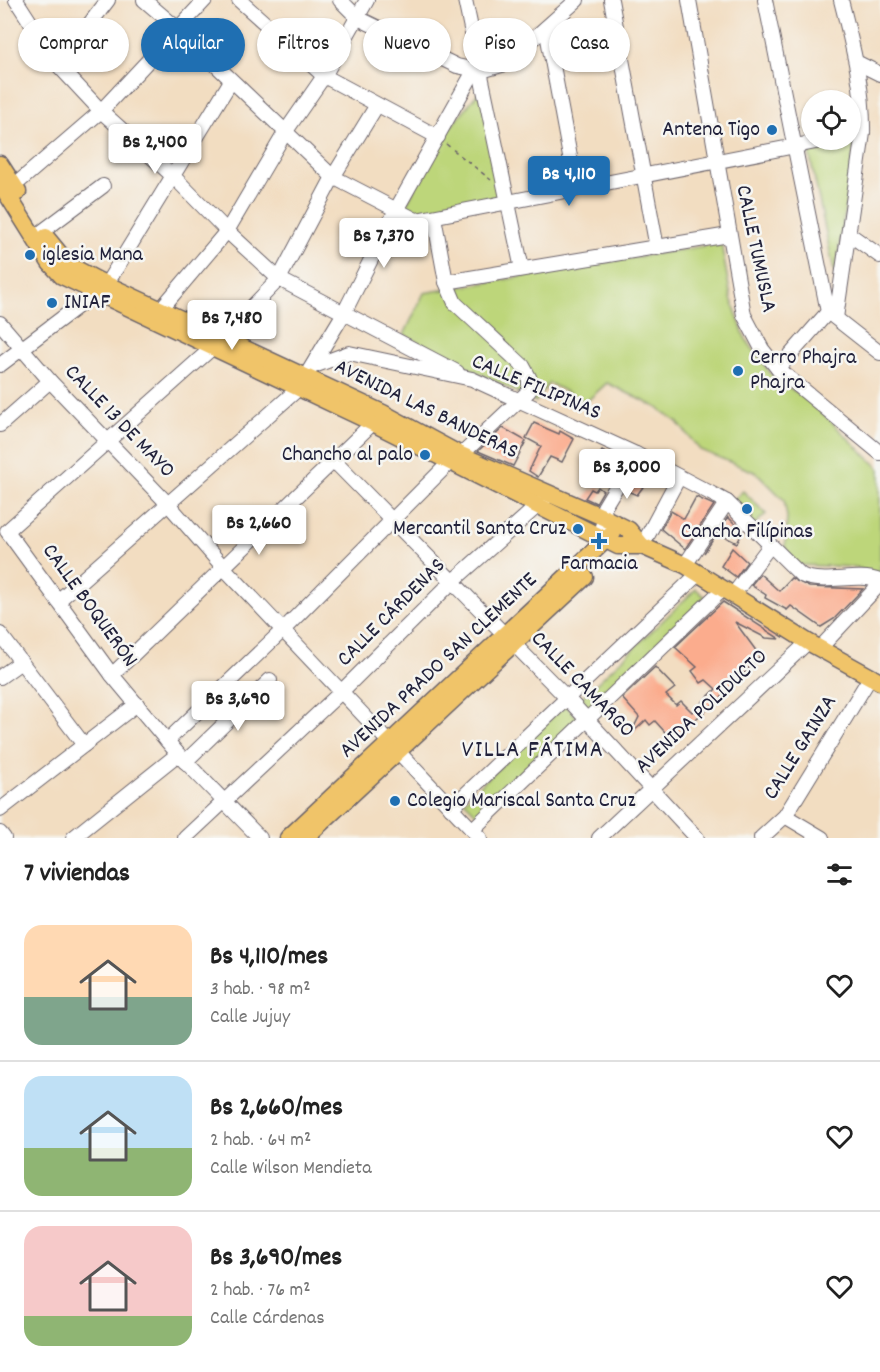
<!DOCTYPE html>
<html lang="es">
<meta charset="utf-8">
<style>
body{margin:0;font-family:Dekko,sans-serif;background:#f2f2f2;color:#222;height:100vh;display:flex;flex-direction:column;font-size:22px;white-space:nowrap}
*{box-sizing:border-box;margin:0}
p{font-size:20px;color:#767676}
.icon{flex:none;width:33px;height:33px;fill:none;stroke:currentColor;stroke-width:2;stroke-linecap:round;stroke-linejoin:round}
.map{position:relative;height:838px;overflow:hidden}
.drawer{display:flex;flex-direction:column;background:#fff;flex:1}
.drawer>*{flex:none}
.guide{position:absolute;left:18px;top:18px;width:844px;height:54px;display:flex;gap:12px}
.controls{position:absolute;left:801px;top:90px;display:grid;gap:12px}
.controls a{display:grid;place-items:center;width:60px;height:60px;border-radius:50%;background:#fff;box-shadow:0 2px 4px #0004;font-size:30px}
.price{position:absolute;translate:-50% -51px;padding:0 14px;border-radius:6px;background:#fff;color:#222;font-size:20px;line-height:39px;filter:drop-shadow(0 2px 3px #0008)}
.price::after{content:'';position:absolute;left:50%;top:36px;width:18px;height:14px;margin-left:-9px;background:inherit;clip-path:polygon(0 0,100% 0,50% 100%)}
.price.active{background:#1f6fb2;color:#fff}
ul{padding:0;list-style:none}
li{display:flex;align-items:center;gap:18px;height:150px;padding:0 24px}
li+li{border-top:2px solid #e0e0e0}
li span{display:grid;place-items:center;flex:none;width:168px;height:120px;border-radius:18px;color:#555}
li>.icon{margin-inline-start:auto}
span .icon{width:72px;height:72px;fill:#fffc;stroke-width:1}
li b{font-size:26px}
h2{display:flex;justify-content:space-between;align-items:center;height:72px;padding:0 24px;font-size:26px}
.tag{padding:0 21px;border-radius:27px;background:#fff;box-shadow:0 2px 4px #0004;font-size:21px;line-height:54px}
.tag.active{background:#1f6fb2;color:#fff}
.map>svg:first-child{display:block}
.green{fill:#bdd67a;stroke:#707c5a;stroke-width:1.5}
.building{fill:#fbac8d}
.lines{fill:none;stroke-linecap:round;stroke-linejoin:round}
.minor-casing{stroke:#6b636a;stroke-width:16}
.major-casing{stroke:#6b636a;stroke-width:19}
.path{stroke:#6b636a;stroke-width:1.5;stroke-dasharray:4.5 4.5;stroke-linecap:butt}
.minor{stroke:#fff;stroke-width:14}
.major{stroke:#f0c469;stroke-width:16}
.poi-dot{fill:#1f6fb2;stroke:#f6f6f2;stroke-width:2}
.labels{text-anchor:middle;dominant-baseline:central;stroke-width:5;stroke-linejoin:round;paint-order:stroke}
.poi-label{font-size:22px;fill:#22223b;stroke:#f6f6f2;text-anchor:start}
.street-label{font-size:22px;fill:#22223b;stroke:#f6f6f2}
.neighbourhood-label{font-size:24px;letter-spacing:1.5px;fill:#22223b;stroke:#f6f6f2}
</style>
<div class="map">
<svg width="880" height="838" viewBox="0 0 880 838">
<rect width="100%" height="100%" fill="#f6f6f2"/>
<filter id="ink" filterUnits="userSpaceOnUse"><feTurbulence type="fractalNoise" baseFrequency=".0167" numOctaves="2"/><feDisplacementMap in="SourceGraphic" scale="12" xChannelSelector="R" yChannelSelector="G"/><feConvolveMatrix kernelMatrix="1 2 1 2 8 2 1 2 1" color-interpolation-filters="sRGB"/></filter>
<filter id="wash" filterUnits="userSpaceOnUse"><feTurbulence type="fractalNoise" baseFrequency=".008" numOctaves="4" result="noise"/><feDisplacementMap in="SourceGraphic" scale="24" xChannelSelector="R" yChannelSelector="G"/><feGaussianBlur stdDeviation="1.35" result="paint"/><feColorMatrix in="noise" values="0 0 0 0 0 0 0 0 0 0 0 0 0 0 0 0 0 1.4 0 .05"/><feComposite in="paint" operator="in"/></filter>
<g filter="url(#wash)">
<rect width="100%" height="100%" fill="#f2ddc1"/>
<g class="green">
<path d="M482,88L500,197L419,213L406,205L440,140Z"/>
<path d="M855,140L835,276L808,147Z"/>
<path d="M721,243L731,298L745,338L773,377L812,403L880,469V576L855,567L797,565L785,548L787,517L784,500L757,473L700,450L677,422L656,407L607,383L586,402L549,383L536,402L404,335L424,293Z"/>
<path d="M743,491L766,514L752,527L729,504Z"/>
<path d="M696,589L706,598L589,713L578,701Z"/>
<path d="M565,705L581,721L480,817L464,801Z"/>
</g>
<g id="blocks">
<g class="building">
<path d="M534,423L559,434L560,431L574,439L562,462L550,457L538,477L529,471L541,446L526,438Z"/>
<path d="M503,428L526,441L513,466L478,451Z"/>
<path d="M602,451L621,462L613,475L594,464Z"/>
<path d="M639,466L651,476L637,495L625,490Z"/>
<path d="M598,487L603,491L596,503L585,498L591,489L595,491Z"/>
<path d="M696,497L714,505L685,549L661,529L671,511L684,519Z"/>
<path d="M728,517L743,532L737,543L717,533L704,553Z"/>
<path d="M732,548L747,562L736,577L721,566Z"/>
<path d="M760,574L779,591L791,578L809,587L863,589L834,619L821,627L791,606L787,610L765,598L766,595L751,585Z"/>
<path d="M723,602L780,639L766,638L735,622L760,656L720,699L686,727L674,742L655,721L650,725L646,720L630,735L639,717L622,698L655,667L675,688L666,695L676,705L681,701L692,712L716,689L706,680L701,683L692,671L697,667L675,647Z"/>
</g>
</g>
</g>
<g filter="url(#ink)">
<use href="#blocks" fill-opacity="0" stroke="#6b636a" stroke-width="1.5"/>
<g class="lines">
<defs>
<g id="minor">
<path d="M16,0L58,65L101,111L173,176L227,231L279,279L457,372"/>
<path d="M144,0L178,29L333,177L416,220L826,140"/>
<path d="M239,0L324,76L438,137"/>
<path d="M340,0L358,18L457,66L481,71L505,64L577,0"/>
<path d="M465,0L522,269"/>
<path d="M611,0L657,248"/>
<path d="M689,0L744,315L762,349L778,369L880,453"/>
<path d="M765,0L828,312"/>
<path d="M546,28L576,189"/>
<path d="M856,62L880,74"/>
<path d="M58,65L108,0"/>
<path d="M5,189L14,186L101,111L205,0"/>
<path d="M43,231L103,186"/>
<path d="M849,234L880,256"/>
<path d="M446,282L729,235"/>
<path d="M829,313L880,353"/>
<path d="M155,316L227,231L286,131L324,76L367,0"/>
<path d="M836,318L863,133C864,88 852,44 841,0"/>
<path d="M0,323L50,381L169,505L224,568L480,838"/>
<path d="M0,365L106,285L231,81"/>
<path d="M314,366L349,353L472,379L636,454L718,497L727,502L801,575C825,586 855,572 880,581"/>
<path d="M778,369L828,312"/>
<path d="M0,425L50,381"/>
<path d="M334,461L567,698L697,838"/>
<path d="M599,535L605,518L604,507L636,454"/>
<path d="M642,546L679,477"/>
<path d="M685,565L727,502"/>
<path d="M733,595L769,547"/>
<path d="M58,601L298,389L344,313L396,210L474,71"/>
<path d="M0,634L84,745"/>
<path d="M820,648L880,584"/>
<path d="M112,675L380,416"/>
<path d="M0,677L21,662"/>
<path d="M167,741L283,630L450,462L461,455L529,391V377L523,366L455,303L446,282L434,217"/>
<path d="M185,762L270,680"/>
<path d="M451,808L699,573"/>
<path d="M0,810L137,704"/>
<path d="M785,816L822,838"/>
<path d="M472,830L723,589"/>
<path d="M0,833L4,838"/>
<path d="M73,838L178,754"/>
<path d="M185,838L341,692L453,581L544,500"/>
<path d="M260,838L178,754L112,675L7,531L212,348L279,279L333,177L377,105"/>
<path d="M599,838L808,642"/>
<path d="M761,838L785,816L871,676"/>
</g>
<g id="major">
<path d="M0,164L18,192"/>
<path d="M0,183L50,263L62,276L373,423L618,546H642L685,565L808,642L880,682"/>
<path d="M46,237L69,265L97,280L383,413L461,455L605,518L629,530L642,546"/>
<path d="M288,838L613,533"/>
<path d="M305,838L585,577"/>
</g>
</defs>
<use href="#minor" class="minor-casing"/>
<use href="#major" class="major-casing"/>
<path class="path" d="M446,144L491,180"/>
<use href="#minor" class="minor"/>
<use href="#major" class="major"/>
</g>
</g>
<g class="poi-dot">
<circle cx="772" cy="130" r="6"/>
<circle cx="30" cy="255" r="6"/>
<circle cx="52" cy="303" r="6"/>
<circle cx="738" cy="371" r="6"/>
<circle cx="425" cy="455" r="6"/>
<circle cx="747" cy="509" r="6"/>
<circle cx="578" cy="529" r="6"/>
<path d="M596 532h6v6h6v6h-6v6h-6v-6h-6v-6h6z"/>
<circle cx="395" cy="801" r="6"/>
</g>
<g class="labels">
<g class="poi-label">
<text x="760" y="130" text-anchor="end">Antena Tigo</text>
<text x="42" y="255">iglesia Mana</text>
<text x="64" y="303">INIAF</text>
<text x="750" y="358">Cerro Phajra<tspan x="750" dy="25">Phajra</tspan></text>
<text x="413" y="455" text-anchor="end">Chancho al palo</text>
<text x="566" y="529" text-anchor="end">Mercantil Santa Cruz</text>
<text x="747" y="532" text-anchor="middle">Cancha Filípinas</text>
<text x="599" y="564" text-anchor="middle">Farmacia</text>
<text x="407" y="801">Colegio Mariscal Santa Cruz</text>
</g>
<g class="street-label">
<text transform="translate(755 249) rotate(78)">CALLE TUMUSLA</text>
<text transform="translate(536 388) rotate(23)">CALLE FILIPINAS</text>
<text transform="translate(426 410) rotate(26)">AVENIDA LAS BANDERAS</text>
<text transform="translate(119 422) rotate(46)">CALLE 13 DE MAYO</text>
<text transform="translate(89 606) rotate(54)">CALLE BOQUERÓN</text>
<text transform="translate(392 613) rotate(-45)">CALLE CÁRDENAS</text>
<text transform="translate(439 666) rotate(-43)">AVENIDA PRADO SAN CLEMENTE</text>
<text transform="translate(582 685) rotate(46)">CALLE CAMARGO</text>
<text transform="translate(702 712) rotate(-43)">AVENIDA POLIDUCTO</text>
<text transform="translate(801 748) rotate(-58)">CALLE GAINZA</text>
</g>
<g class="neighbourhood-label">
<text x="533" y="751">VILLA FÁTIMA</text>
</g>
</g>
</svg>
<div class="controls">
<a><svg class="icon" aria-label="locate" viewBox="0 0 24 24"><circle cx="12" cy="12" r="6"/><path d="M12 2v4M12 18v4M2 12h4M18 12h4"/></svg></a>
</div>
<b class="price" style="left:155px;top:175px">Bs 2,400</b>
<b class="price active" style="left:569px;top:207px">Bs 4,110</b>
<b class="price" style="left:384px;top:269px">Bs 7,370</b>
<b class="price" style="left:232px;top:351px">Bs 7,480</b>
<b class="price" style="left:627px;top:500px">Bs 3,000</b>
<b class="price" style="left:259px;top:556px">Bs 2,660</b>
<b class="price" style="left:238px;top:732px">Bs 3,690</b>
<div class="guide">
<a class="tag">Comprar</a>
<a class="tag active">Alquilar</a>
<a class="tag">Filtros</a>
<a class="tag">Nuevo</a>
<a class="tag">Piso</a>
<a class="tag">Casa</a>
</div>
</div>
<section class="drawer">
<h2>7 viviendas<svg class="icon" aria-label="filters" viewBox="0 0 24 24"><path d="M4 7h16M4 17h16"/><circle cx="9" cy="7" r="2"/><circle cx="15" cy="17" r="2"/></svg></h2>
<ul>
<li><span style="background:linear-gradient(#ffd9b3 60%,#7fa58c 0)"><svg class="icon" aria-label="home" viewBox="0 0 24 24"><path d="M3 11l9-7 9 7M6 9v11h12V9"/></svg></span><div><b>Bs 4,110/mes</b><p>3 hab. · 98 m²</p><p>Calle Jujuy</p></div><svg class="icon" aria-label="heart" viewBox="0 0 24 24"><path d="M12 20l-8-8c-3-5 5-10 8-4 3-6 11-1 8 4z"/></svg></li>
<li><span style="background:linear-gradient(#bfe0f5 60%,#8fb573 0)"><svg class="icon" aria-label="home" viewBox="0 0 24 24"><path d="M3 11l9-7 9 7M6 9v11h12V9"/></svg></span><div><b>Bs 2,660/mes</b><p>2 hab. · 64 m²</p><p>Calle Wilson Mendieta</p></div><svg class="icon" aria-label="heart" viewBox="0 0 24 24"><path d="M12 20l-8-8c-3-5 5-10 8-4 3-6 11-1 8 4z"/></svg></li>
<li><span style="background:linear-gradient(#f6c9c9 75%,#8fb573 0)"><svg class="icon" aria-label="home" viewBox="0 0 24 24"><path d="M3 11l9-7 9 7M6 9v11h12V9"/></svg></span><div><b>Bs 3,690/mes</b><p>2 hab. · 76 m²</p><p>Calle Cárdenas</p></div><svg class="icon" aria-label="heart" viewBox="0 0 24 24"><path d="M12 20l-8-8c-3-5 5-10 8-4 3-6 11-1 8 4z"/></svg></li>
</ul>
</section>
